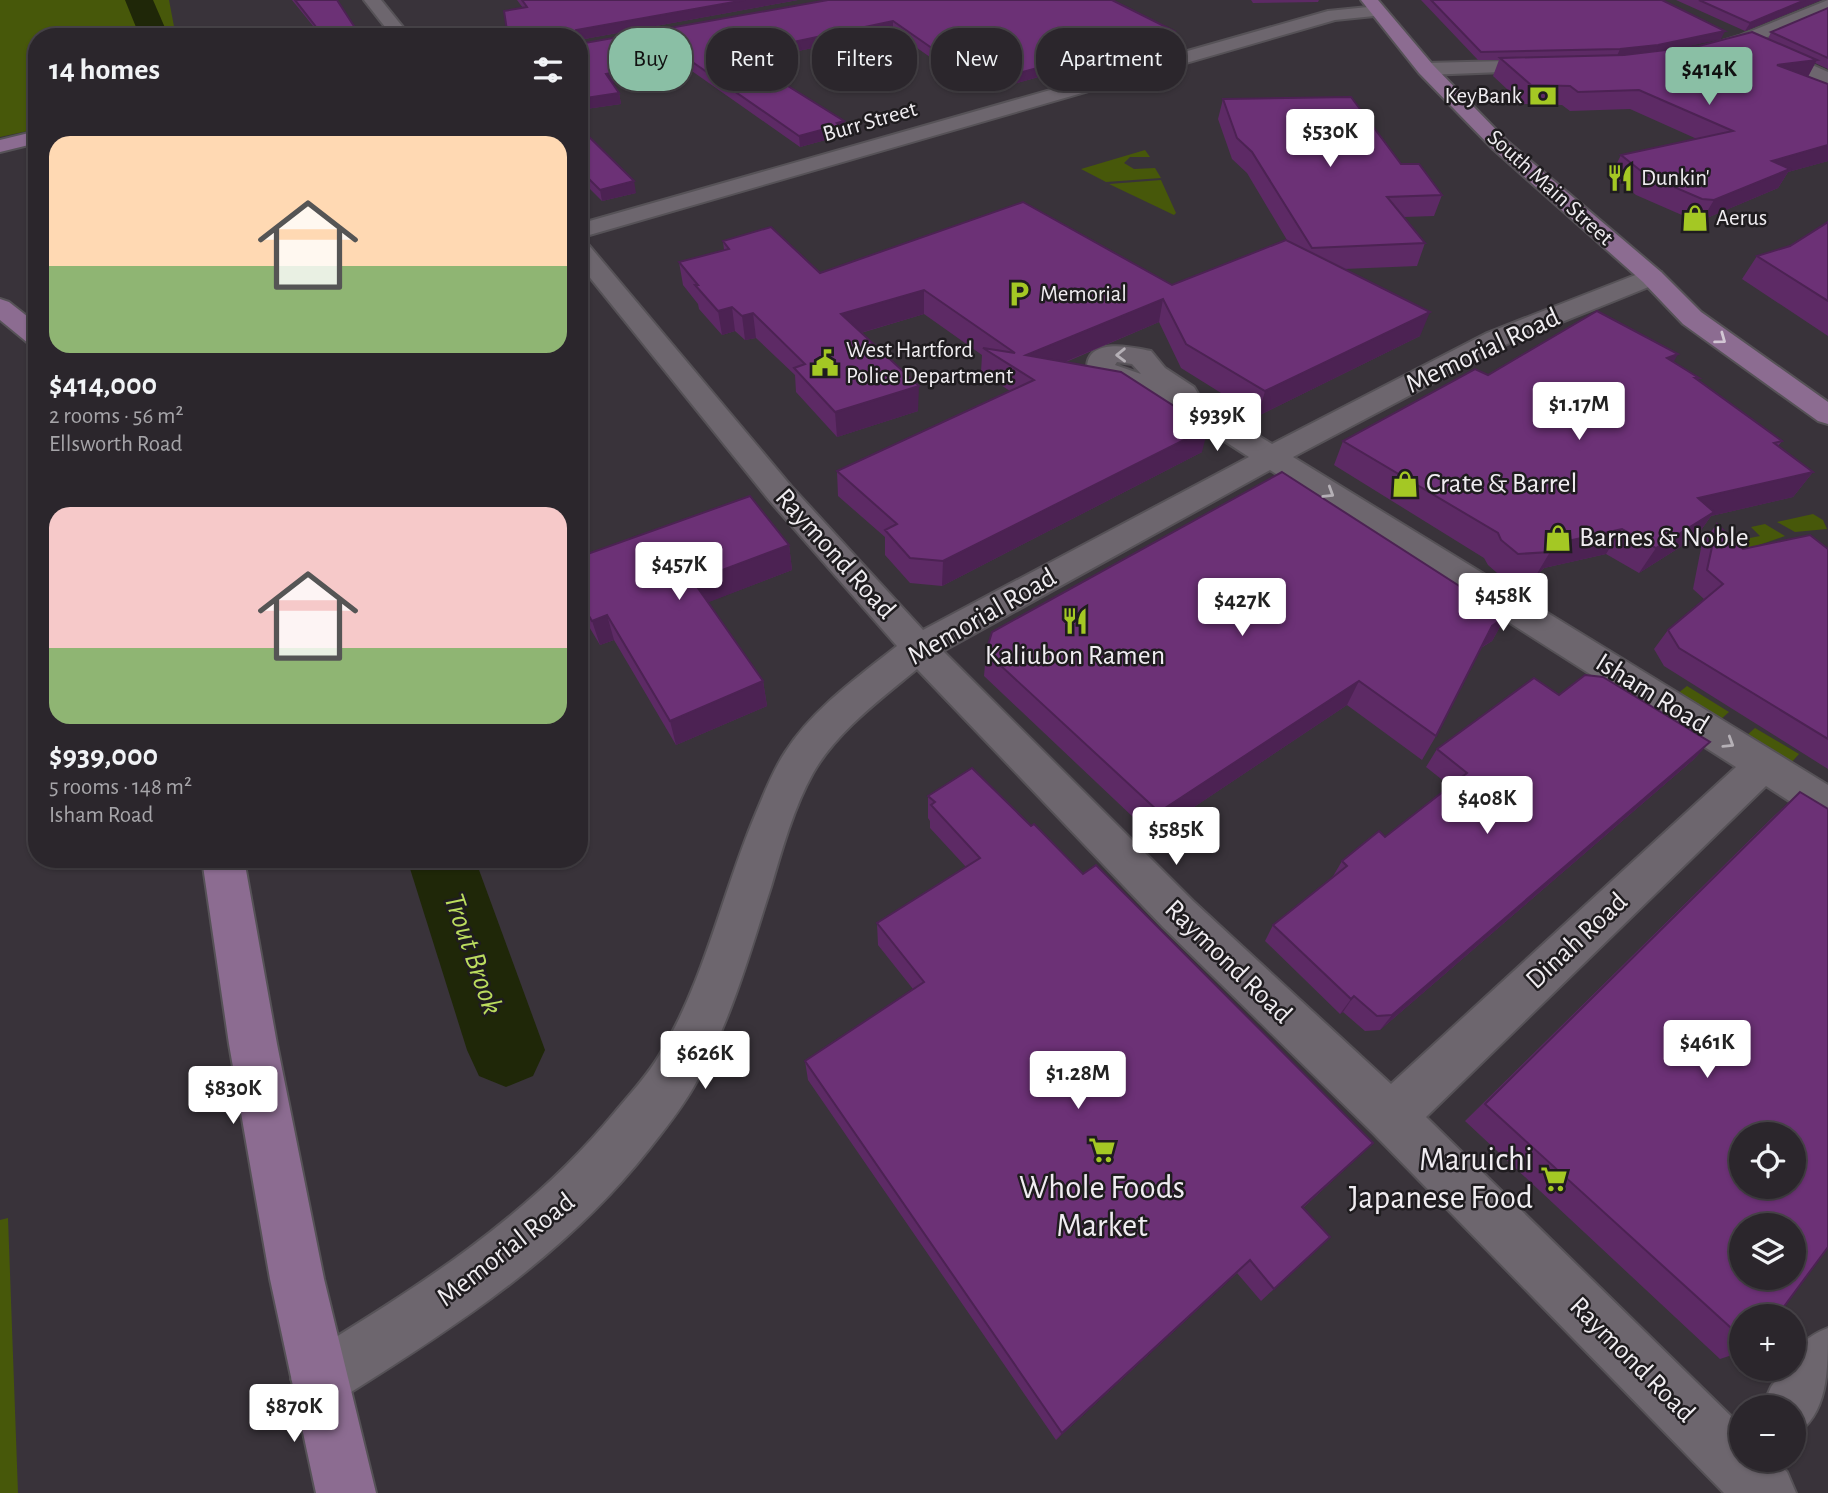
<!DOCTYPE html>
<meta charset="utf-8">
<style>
body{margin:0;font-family:"Alegreya Sans",sans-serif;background:#373238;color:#f1f3f6;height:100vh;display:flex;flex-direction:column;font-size:26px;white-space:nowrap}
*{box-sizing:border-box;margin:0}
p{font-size:23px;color:#a6a5a9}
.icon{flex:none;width:38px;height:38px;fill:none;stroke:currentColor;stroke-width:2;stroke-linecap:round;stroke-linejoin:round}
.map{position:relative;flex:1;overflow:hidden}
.drawer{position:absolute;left:28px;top:28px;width:560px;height:840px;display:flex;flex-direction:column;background:#2b262c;border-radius:28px;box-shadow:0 2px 5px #0004,0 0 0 2px #474348}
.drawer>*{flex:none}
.banner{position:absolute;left:609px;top:28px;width:665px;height:63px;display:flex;gap:14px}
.controls{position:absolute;left:1729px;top:1122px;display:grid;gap:14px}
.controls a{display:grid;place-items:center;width:77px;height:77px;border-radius:50%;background:#2b262c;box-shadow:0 2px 5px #0004,0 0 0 2px #474348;font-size:35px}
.price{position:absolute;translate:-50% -60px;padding:0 16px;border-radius:7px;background:#fff;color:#222;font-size:23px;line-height:46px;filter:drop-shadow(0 2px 4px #0008)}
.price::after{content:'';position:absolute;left:50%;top:42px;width:21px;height:16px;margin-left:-10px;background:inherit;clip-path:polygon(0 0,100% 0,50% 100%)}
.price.selected{background:#8abfa5;color:#111}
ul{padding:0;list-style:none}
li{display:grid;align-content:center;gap:14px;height:371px;padding:0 21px}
li span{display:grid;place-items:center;height:217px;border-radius:21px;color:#555}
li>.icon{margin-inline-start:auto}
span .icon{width:126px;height:126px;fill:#fffc;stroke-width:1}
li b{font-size:30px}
h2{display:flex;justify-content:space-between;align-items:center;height:84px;padding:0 21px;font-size:30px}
.tag{padding:0 24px;border-radius:28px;background:#2b262c;box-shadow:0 2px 5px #0004,0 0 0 2px #474348;font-size:24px;line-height:63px}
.tag.selected{background:#8abfa5;color:#111}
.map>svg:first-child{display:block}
.green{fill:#47580a}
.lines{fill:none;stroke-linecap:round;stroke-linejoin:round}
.river{fill:#1f2708;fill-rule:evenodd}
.minor-casing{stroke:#565257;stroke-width:4}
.major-casing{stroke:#565257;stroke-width:4}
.minor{fill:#6d666e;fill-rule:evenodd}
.major{fill:#8c6c91;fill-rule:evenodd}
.wall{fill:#5d2a65}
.shaded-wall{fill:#4c2253}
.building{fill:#6c3176;stroke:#4c2253;stroke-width:2;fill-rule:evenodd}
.oneway{stroke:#d2c6d4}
.oneway2{stroke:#b5b0b6}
.labels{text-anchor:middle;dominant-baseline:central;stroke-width:5;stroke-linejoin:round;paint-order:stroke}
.far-poi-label{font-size:23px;fill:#f0edf1;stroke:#1f1c1f;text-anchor:start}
.far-street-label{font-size:23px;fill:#f0edf1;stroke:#1f1c1f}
.street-label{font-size:28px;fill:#f0edf1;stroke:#1f1c1f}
.poi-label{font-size:28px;fill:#f0edf1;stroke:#1f1c1f;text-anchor:start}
.water-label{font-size:30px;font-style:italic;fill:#bbdc5e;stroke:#1f1c1f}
.near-poi-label{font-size:33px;fill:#f0edf1;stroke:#1f1c1f;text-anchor:end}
</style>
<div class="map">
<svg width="1828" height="1493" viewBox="0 0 1828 1493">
<rect width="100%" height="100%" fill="#39333a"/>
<g class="green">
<path d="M0,0H169L176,37H37V129L0,137Z"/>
<path d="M1145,150L1150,157H1130L1124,163L1134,169L1155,168L1161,178L1106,182L1081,169Z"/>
<path d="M1161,180L1176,213L1174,215L1109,184Z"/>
<path d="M1813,514L1823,520L1827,529L1795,532L1777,522Z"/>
<path d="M1765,524L1785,536L1756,546L1728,552L1719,544L1760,536L1751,527Z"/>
<path d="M1687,686L1729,712L1719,721L1677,694Z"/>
<path d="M1755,728L1799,754L1790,764L1745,737Z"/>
<path d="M8,1218L18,1493H0V1220Z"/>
</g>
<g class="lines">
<g class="river">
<path d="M125,0H153L169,37H140Z"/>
<path d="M407,859H475L545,1050L533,1076L506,1087L479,1076L467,1050Z"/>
</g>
<defs>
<g id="minor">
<path d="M364,0H381L411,37H393Z"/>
<path d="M1828,0V11L1751,44L1709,56L1700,51L1703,47L1739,36Z"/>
<path d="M1378,6L1386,11L1384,15L1335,20L579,238V224L1328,11Z"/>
<path d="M1763,43L1828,72V85L1757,52L1754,48L1757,44Z"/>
<path d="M1548,60L1555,62L1557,66L1555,70L1426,75L1417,69L1426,63Z"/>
<path d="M579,241L587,243L791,486L923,630L1249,457L1181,413L1158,405L1126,388L1099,379L1087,367C1088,337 1132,347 1151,351L1165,368L1194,387L1203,402L1272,444L1487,333L1643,272L1652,270L1661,272L1664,277L1661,282L1505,345L1293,457L1828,785V821L1814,817L1766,786L1426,1117L1741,1426V1460H1775L1787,1472L1796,1493H1724L1374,1134L1163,927L917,669C881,699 837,731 813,773C794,807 782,849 771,887C749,955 730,1025 693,1088C681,1109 665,1129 650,1148C566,1255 454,1328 340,1399L320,1408L300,1399L291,1379L300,1359C415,1289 528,1218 615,1112C630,1094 648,1075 660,1054C705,980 722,893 756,813C765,792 773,770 786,751C813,709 858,677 897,646L769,500L579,264ZM1117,362L1132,364L1141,374L1115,365ZM1270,470L1736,767L1391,1084L1193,901L943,651Z"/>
<path d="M1828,1328C1828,1371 1828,1415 1794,1435V1407H1762L1771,1387L1784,1368H1794C1794,1346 1808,1336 1828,1328Z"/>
</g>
<g id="major">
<path d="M1361,0H1378L1433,65L1507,141L1661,272L1701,312L1828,402V424L1818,421L1683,324L1643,282L1493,149L1419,73Z"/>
<path d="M37,131V143L0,152V140Z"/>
<path d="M0,299L9,302L37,324V345L28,343L0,320Z"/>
<path d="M202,859H244L277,1044L324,1279L376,1493H316L270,1279L229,1044Z"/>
</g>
</defs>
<use href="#minor" class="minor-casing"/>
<use href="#major" class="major-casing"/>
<use href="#minor" class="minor"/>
<use href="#major" class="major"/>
</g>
<g class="wall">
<path d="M292,0H337L361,37H322Z"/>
<path d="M517,0H798L579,40L523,8Z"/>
<path d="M828,0L1174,31L1173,40L981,93L893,31L784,54L785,64L762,70L845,131L840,133V136L800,147L689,69L612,83L619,93L621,104L579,110V44Z"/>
<path d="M1251,0H1319L1318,2L1253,3Z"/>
<path d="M1421,0H1663L1721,39L1678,48L1768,39L1771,32L1828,8V69L1815,63L1808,77L1828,84V161L1788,172L1778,188L1702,220L1691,219L1636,195L1611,175L1621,155L1697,139L1630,109L1570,111L1562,105L1523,104L1493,76L1499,60H1478Z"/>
<path d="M1676,0H1821L1745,31Z"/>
<path d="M1223,99L1401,164L1442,195L1434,216L1404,217L1425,243L1417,266L1344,269L1420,336L1258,416L1181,368L1159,322L1066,362L1202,452L942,586L910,583L885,555V537L838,496L837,471L1010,391L981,372L982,355L924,314L861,333L918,411L837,437L796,392L795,375L756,338L745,340L735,331L722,335L699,309L698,304L683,285L679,262L724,250L723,241L820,273L1172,285L1287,240L1247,173L1232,159L1218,119Z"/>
<path d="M579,127L636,193L602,201L579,178Z"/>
<path d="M1828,222V336L1742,279L1757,256L1790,246Z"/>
<path d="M1674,362L1782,441L1778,446L1813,472L1793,497L1711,516L1696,537L1639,573L1606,554L1544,568L1535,577L1504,579L1488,565L1484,558L1334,465L1343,441L1488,375Z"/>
<path d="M1717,524L1743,549H1828V769L1664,666L1654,649L1668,630L1704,599L1693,589L1702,543Z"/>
<path d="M789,545L792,570L708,602L763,681L767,706L676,745L614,640L600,645L579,610V557Z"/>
<path d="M1506,616L1492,641L1481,648L1436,736L1422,760L1347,705L1152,835L984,676L986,652Z"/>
<path d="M1559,695L1710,742L1693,760L1380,1030L1365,1031L1343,1012L1340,1014L1265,941L1273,925L1332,878L1342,861L1385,837L1450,786L1426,767L1437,749Z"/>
<path d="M1800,792L1741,1316V1352L1720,1359L1465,1121L1775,815Z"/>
<path d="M928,796L1356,1159L1303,1208L1274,1289L1261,1301L1237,1273L1056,1440L808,1080L805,1061L913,989L878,945L877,923L966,867L930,828V821L928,818Z"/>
</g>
<g class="shaded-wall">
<path d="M745,0H798L579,40V37H576V30Z"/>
<path d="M1805,0H1821L1745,31L1750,23Z"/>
<path d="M893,21V31L784,54L785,64L752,73L751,63L774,46Z"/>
<path d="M1174,31L1173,40L981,93L982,83Z"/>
<path d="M1725,31L1721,39L1654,54L1616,58L1620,49Z"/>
<path d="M688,59L689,69L608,84L606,74Z"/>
<path d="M1817,60L1807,78L1777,65Z"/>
<path d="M619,93L621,104L579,110V99Z"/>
<path d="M844,121L845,131L840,133V136L800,147L799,136Z"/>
<path d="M1828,145V161L1788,172L1778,188L1702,220L1714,200L1772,161Z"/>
<path d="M634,181L636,193L602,201L600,190Z"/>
<path d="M924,290V314L843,338L841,314Z"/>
<path d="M1163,299L1159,322L1029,377L1026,355Z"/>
<path d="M732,307L735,331L722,335L718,311Z"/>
<path d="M1430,312L1420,336L1258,416L1265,391Z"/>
<path d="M753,313L756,338L745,340L742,316Z"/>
<path d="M587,336L590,348L579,351V337Z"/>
<path d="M1678,354L1664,379L1667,358Z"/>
<path d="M919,386L918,411L837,437L835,412Z"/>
<path d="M1208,428L1202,452L942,586L943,561Z"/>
<path d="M1813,472L1793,497L1711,516L1696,537L1639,573L1656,548L1698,498Z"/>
<path d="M1622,529L1606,554L1544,568L1535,577L1550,552L1559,543Z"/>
<path d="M789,545L792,570L699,606L693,581Z"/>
<path d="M607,615L614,640L600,645L592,621Z"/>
<path d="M1506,616L1492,641L1477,650L1492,626Z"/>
<path d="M763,681L767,706L676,745L670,721Z"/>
<path d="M1359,681L1347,705L1152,835L1159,812Z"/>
<path d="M1710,742L1693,760L1380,1030L1392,1015Z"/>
<path d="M1354,996L1343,1012L1340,1014L1351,999Z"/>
<path d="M1373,1143L1356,1159L1288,1221L1302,1207Z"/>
<path d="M1250,1260L1237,1273L1056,1440L1062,1433Z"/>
</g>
<g class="building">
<path d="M295,0H337L361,37H324Z"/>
<path d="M522,0H745L576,30V37H508L504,11L527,7Z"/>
<path d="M828,0H1112L1174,31L982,83L893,21L774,46L784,54L751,63L844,121L837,123L840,125L799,136L688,59L606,74L619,93L579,99V44Z"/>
<path d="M1431,0H1662L1725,31L1658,45L1620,49L1481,52Z"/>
<path d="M1699,0H1805L1750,23Z"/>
<path d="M1828,8V58L1771,32Z"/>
<path d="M1752,32L1817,60L1777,65L1828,84V145L1772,161L1790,169L1714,200L1702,199L1646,175L1621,155L1733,131L1639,90L1578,92L1570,86L1531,85L1500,58L1624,55L1699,46Z"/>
<path d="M1351,97L1401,164H1419L1442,195L1387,197L1425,243L1312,248L1252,152L1237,138L1223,99Z"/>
<path d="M579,127L634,181L600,190L579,169Z"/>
<path d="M1023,202L1172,285L1286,240L1430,312L1265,391L1186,344L1163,299L1026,355L1121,372L1208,428L943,561L910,558L885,530L897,524L837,471L1034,380L983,348L1015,353L924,290L841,314L919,386L835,412L794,368L805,364L753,313L742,316L732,307L718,311L695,285H698L679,262L729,249L723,241L771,227L820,273Z"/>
<path d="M1828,222V301L1757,256L1790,246Z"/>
<path d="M1597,311L1678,354L1667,358L1699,378H1695L1782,441L1774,443L1813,472L1698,498L1714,512L1656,548L1622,529L1559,543L1550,552L1518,554L1501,540L1498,533L1343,441L1475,369L1488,375Z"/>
<path d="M579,325L587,336L579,337Z"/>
<path d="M1282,472L1506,616L1492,626L1436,736L1359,681L1159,812L986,652L992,632Z"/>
<path d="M750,496L789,545L693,581L763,681L670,721L607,615L592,621L579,599V557Z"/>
<path d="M1717,524L1743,549L1810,535L1828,549V739L1679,648L1668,630L1723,584L1707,570Z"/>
<path d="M1585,675L1603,677L1710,742L1392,1015L1377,1016L1354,996L1351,999L1273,925L1347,866L1342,861L1379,831L1385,837L1467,773L1437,749L1534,678L1559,695Z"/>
<path d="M972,768L1031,826L1034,824L1083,874L1096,865L1373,1143L1302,1207L1330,1237L1274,1289L1250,1260L1062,1433L805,1061L924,982L877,923L980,858L931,805L935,802L928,796Z"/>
<path d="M1800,792L1828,809V1247L1777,1316H1741V1337L1485,1104ZM1741,1134H1794V1186H1741ZM1741,1225H1794V1278H1741Z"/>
</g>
<defs><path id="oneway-chevron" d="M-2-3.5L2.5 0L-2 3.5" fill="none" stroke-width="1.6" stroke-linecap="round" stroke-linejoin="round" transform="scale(1.75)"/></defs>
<use class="oneway" href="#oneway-chevron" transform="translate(1721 339) rotate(36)"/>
<g class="oneway2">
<use href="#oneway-chevron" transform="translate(1121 355) rotate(179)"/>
<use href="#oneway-chevron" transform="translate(1329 493) rotate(32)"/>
<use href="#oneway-chevron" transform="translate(1729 743) rotate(32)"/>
</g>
<defs>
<symbol id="bank-bare" viewBox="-9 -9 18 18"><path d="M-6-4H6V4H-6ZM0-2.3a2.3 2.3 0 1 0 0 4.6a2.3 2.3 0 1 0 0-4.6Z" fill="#a4c824" stroke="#1f1c1f" stroke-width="2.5" paint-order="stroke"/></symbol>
<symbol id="restaurant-bare" viewBox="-9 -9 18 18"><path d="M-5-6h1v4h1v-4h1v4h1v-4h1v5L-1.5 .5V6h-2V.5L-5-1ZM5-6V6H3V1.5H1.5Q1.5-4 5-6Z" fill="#a4c824" stroke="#1f1c1f" stroke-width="2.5" paint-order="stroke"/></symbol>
<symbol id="shop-bare" viewBox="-9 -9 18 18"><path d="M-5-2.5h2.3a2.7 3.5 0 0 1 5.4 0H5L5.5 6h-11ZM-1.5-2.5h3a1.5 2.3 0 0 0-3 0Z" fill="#a4c824" stroke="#1f1c1f" stroke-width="2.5" paint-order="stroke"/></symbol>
<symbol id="parking-bare" viewBox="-9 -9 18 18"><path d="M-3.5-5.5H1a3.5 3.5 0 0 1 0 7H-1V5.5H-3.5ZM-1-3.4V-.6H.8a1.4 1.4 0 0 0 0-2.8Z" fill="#a4c824" stroke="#1f1c1f" stroke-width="2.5" paint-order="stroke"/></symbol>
<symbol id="civic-bare" viewBox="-9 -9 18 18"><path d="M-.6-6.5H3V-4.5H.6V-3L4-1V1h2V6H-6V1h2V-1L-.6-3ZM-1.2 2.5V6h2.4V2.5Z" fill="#a4c824" stroke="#1f1c1f" stroke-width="2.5" paint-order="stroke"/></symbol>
<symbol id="supermarket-bare" viewBox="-9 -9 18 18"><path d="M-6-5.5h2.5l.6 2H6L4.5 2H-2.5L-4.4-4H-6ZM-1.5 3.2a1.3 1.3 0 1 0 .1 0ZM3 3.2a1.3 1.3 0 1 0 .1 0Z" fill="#a4c824" stroke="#1f1c1f" stroke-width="2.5" paint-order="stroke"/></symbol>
</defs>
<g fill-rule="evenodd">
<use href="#bank-bare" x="1524" y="77" width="38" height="38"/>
<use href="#restaurant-bare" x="1601" y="159" width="38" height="38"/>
<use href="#shop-bare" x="1676" y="199" width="38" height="38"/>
<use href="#parking-bare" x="1000" y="275" width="38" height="38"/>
<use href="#civic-bare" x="806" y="344" width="38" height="38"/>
<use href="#shop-bare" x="1386" y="465" width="38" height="38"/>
<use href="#shop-bare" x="1539" y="519" width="38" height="38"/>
<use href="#restaurant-bare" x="1056" y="602" width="38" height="38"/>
<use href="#supermarket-bare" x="1083" y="1131" width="38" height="38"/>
<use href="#supermarket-bare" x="1535" y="1160" width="38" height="38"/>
</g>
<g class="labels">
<g class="far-poi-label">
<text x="1522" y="96" text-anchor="end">KeyBank</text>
<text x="1641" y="178">Dunkin'</text>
<text x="1716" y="218">Aerus</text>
<text x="1040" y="294">Memorial</text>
<text x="846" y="350">West Hartford<tspan x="846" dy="26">Police Department</tspan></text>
</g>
<g class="far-street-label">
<text transform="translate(870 122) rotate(-16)">Burr Street</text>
<text transform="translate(1550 188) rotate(42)">South Main Street</text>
</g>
<g class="street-label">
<text transform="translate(1483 351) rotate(-25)">Memorial Road</text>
<text transform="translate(835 554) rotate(48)">Raymond Road</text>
<text transform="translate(982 617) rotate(-30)">Memorial Road</text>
<text transform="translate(1652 694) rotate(32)">Isham Road</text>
<text transform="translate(1577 941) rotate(-43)">Dinah Road</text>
<text transform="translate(1228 962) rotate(44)">Raymond Road</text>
<text transform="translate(506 1250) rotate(-38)">Memorial Road</text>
<text transform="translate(1632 1360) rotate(45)">Raymond Road</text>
</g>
<g class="poi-label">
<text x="1426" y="484">Crate &amp; Barrel</text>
<text x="1579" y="538">Barnes &amp; Noble</text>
<text x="1075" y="656" text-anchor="middle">Kaliubon Ramen</text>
</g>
<g class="water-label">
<text transform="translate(473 954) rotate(71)">Trout Brook</text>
</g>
<g class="near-poi-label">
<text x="1533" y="1160">Maruichi<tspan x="1533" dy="38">Japanese Food</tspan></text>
<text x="1102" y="1188" text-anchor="middle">Whole Foods<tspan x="1102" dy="38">Market</tspan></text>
</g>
</g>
</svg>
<div class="controls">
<a><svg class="icon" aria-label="locate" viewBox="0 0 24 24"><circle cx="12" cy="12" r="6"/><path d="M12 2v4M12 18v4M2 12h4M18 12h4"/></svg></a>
<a><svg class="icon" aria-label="layers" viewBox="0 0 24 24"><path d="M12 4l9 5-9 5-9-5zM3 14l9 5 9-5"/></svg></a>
<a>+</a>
<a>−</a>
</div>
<b class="price selected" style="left:1709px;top:107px">$414K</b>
<b class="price" style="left:1330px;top:169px">$530K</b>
<b class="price" style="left:1579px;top:442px">$1.17M</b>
<b class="price" style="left:1217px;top:453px">$939K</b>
<b class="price" style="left:679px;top:602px">$457K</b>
<b class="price" style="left:1503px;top:633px">$458K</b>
<b class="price" style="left:1242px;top:638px">$427K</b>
<b class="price" style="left:1487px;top:836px">$408K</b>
<b class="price" style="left:1176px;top:867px">$585K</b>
<b class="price" style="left:1707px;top:1080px">$461K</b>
<b class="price" style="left:705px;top:1091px">$626K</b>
<b class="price" style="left:1078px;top:1111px">$1.28M</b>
<b class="price" style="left:233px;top:1126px">$830K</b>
<b class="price" style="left:294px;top:1444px">$870K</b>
<div class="banner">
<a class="tag selected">Buy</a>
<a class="tag">Rent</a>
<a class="tag">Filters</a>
<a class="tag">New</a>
<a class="tag">Apartment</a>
</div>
<section class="drawer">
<h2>14 homes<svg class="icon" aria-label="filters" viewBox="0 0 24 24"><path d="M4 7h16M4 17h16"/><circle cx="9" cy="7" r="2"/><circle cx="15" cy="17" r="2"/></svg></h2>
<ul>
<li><span style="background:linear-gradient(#ffd9b3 60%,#8fb573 0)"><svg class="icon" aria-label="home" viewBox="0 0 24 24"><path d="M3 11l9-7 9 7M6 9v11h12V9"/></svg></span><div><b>$414,000</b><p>2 rooms · 56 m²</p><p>Ellsworth Road</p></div></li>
<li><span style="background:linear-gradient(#f6c9c9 65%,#8fb573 0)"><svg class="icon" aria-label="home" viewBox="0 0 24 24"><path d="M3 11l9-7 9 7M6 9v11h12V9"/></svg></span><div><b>$939,000</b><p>5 rooms · 148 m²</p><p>Isham Road</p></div></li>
</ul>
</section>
</div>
